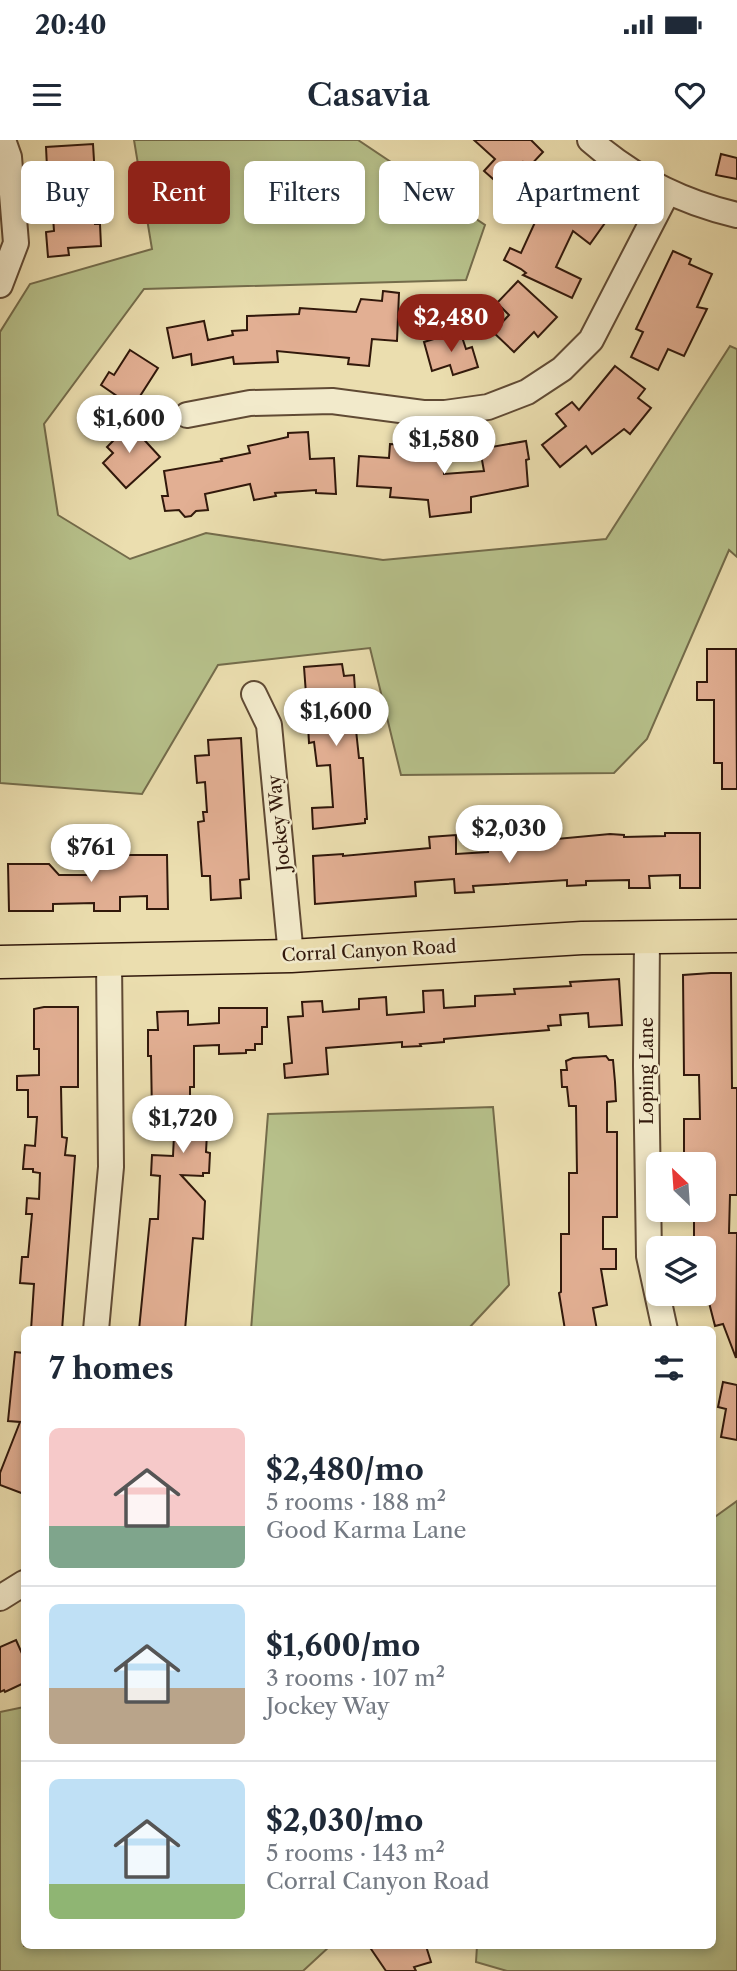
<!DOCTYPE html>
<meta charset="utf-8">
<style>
body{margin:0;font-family:"Libre Caslon Text",serif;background:#f6f6f7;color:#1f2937;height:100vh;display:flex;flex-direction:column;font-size:26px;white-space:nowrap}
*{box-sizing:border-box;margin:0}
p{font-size:23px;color:#747a83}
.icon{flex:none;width:38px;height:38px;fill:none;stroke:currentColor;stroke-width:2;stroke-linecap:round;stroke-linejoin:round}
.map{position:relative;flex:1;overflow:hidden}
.drawer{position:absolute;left:21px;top:1186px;width:695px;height:623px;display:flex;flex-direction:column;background:#fff;border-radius:10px;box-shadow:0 4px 10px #0003}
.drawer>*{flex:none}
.guide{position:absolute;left:21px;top:21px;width:696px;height:63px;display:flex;gap:14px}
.needle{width:46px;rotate:335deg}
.buttons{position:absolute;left:646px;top:1012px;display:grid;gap:14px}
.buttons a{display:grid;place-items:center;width:70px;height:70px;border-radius:10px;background:#fff;box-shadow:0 4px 10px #0003;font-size:35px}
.price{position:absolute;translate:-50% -60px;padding:0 16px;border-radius:24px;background:#fff;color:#222;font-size:23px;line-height:46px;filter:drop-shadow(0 2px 4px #0008)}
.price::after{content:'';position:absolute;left:50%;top:42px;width:21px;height:16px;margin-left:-10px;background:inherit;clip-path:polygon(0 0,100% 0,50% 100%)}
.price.active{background:#8f2418;color:#fff}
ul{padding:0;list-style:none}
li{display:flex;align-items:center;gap:21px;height:175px;padding:0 28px}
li+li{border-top:2px solid #e0e1e3}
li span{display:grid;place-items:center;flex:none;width:196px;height:140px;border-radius:10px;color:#555}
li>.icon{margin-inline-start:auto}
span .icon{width:84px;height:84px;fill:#fffc;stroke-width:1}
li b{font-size:30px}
h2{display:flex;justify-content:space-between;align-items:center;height:84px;padding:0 28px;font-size:30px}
.chip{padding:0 24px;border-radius:10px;background:#fff;box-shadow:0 4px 10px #0003;font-size:24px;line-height:63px}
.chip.active{background:#8f2418;color:#fff}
.status{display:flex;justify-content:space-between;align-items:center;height:49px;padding:0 35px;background:#fff;direction:ltr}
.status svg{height:19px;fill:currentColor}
header{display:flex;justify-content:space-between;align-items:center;height:91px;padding:0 28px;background:#fff;font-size:32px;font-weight:600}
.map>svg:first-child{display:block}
.green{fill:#b7c18b;stroke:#746c4b;stroke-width:2}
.building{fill:#e2af93;stroke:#31180b;stroke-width:2}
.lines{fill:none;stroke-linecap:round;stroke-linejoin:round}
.minor-casing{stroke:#604a34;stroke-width:28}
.major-casing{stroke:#31180b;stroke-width:35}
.minor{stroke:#f2eacb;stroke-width:24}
.major{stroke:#ebdeaf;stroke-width:32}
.labels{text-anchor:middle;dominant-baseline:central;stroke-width:5;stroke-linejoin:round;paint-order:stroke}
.street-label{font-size:18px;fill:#31180b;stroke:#f2eacb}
</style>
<div class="status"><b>20:40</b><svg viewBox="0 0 49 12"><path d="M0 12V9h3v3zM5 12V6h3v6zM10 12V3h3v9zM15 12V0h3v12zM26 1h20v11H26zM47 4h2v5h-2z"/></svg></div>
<header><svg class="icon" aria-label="menu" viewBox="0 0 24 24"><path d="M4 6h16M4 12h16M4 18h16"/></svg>Casavia<svg class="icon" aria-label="heart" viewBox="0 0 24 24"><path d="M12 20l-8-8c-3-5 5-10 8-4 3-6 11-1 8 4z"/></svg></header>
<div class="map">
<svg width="737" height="1831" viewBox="0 0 737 1831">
<rect width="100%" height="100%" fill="#ebdeaf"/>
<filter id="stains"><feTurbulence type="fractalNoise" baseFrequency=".00286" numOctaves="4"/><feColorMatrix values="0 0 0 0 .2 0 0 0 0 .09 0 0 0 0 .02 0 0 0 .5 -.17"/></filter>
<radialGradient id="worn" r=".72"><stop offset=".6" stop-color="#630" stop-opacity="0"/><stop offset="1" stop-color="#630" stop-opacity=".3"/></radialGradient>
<g class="green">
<path d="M134,0H358L485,85L466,140L144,149L44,284L58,375L130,419L206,393L383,420L606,399L730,206L737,209V417L729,410L647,599L614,633L401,635L370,508L218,525L142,654L0,643V192L30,144L152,109Z"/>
<path d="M493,967L509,1145L469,1188V1190H251L268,974Z"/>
<path d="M737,1361V1831H507L476,1822L477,1806H712V1379Z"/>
<path d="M24,1567V1806H330L303,1831H0V1572Z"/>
</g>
<g class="building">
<path d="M474,0H531L543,12L529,27L523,22L501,46L484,31L495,19Z"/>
<path d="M93,4L95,37L82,38L83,74L94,73L95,84H100L101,106L68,108L69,115L48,117L46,92L54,91L51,48H48L46,7Z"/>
<path d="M721,14L737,18V39L716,35Z"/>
<path d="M590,47L617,66L590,104L573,91L556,127L581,139L572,158L523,135L526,133L521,129L504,120L510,108L521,113L542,67L551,75L568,51L581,60Z"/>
<path d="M673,111L691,119L689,124L712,134L697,167L707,169L684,216L668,209L658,230L631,217L643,192L636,189Z"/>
<path d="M518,141L557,177L538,197L534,192L514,212L493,192L509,175L497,163Z"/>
<path d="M383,151L399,153L397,201L372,199L369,226L348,224L349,218L277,211L278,222L234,224L233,217L192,225L191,214L173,218L167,188L204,181L208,200L233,195L232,191L247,190V176L299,174L300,168L356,172L361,159L382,161Z"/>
<path d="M460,191L466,209L472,207L478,227L453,235L450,225L432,231L424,202Z"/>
<path d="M130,210L158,228L133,267L101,245L109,232L114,235Z"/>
<path d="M615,226L645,249L638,258L651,268L630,294L624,289L592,314L586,306L560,327L542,305L566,286L556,274L572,262L579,270Z"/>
<path d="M126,280L160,317L126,348L103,323L113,313L107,307L116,298L111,293Z"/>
<path d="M308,292L310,319L334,318L336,354L316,353V350L275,353L276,356L254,360L250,344L205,354L208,370L196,371L191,376L185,377L179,370L165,371L162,356H168L164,331L222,321L221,319L250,313L248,306L288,297V293Z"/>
<path d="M526,301L529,319L526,320L528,346L471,357V372L430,377L428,360L390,357L391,348L357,346L359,316L389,318L390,304L411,305L410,310L442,308L444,334L484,331L480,309Z"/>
<path d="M707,509H736L737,649H722V623H714V560H697V542H707Z"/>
<path d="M342,524L344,536L354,535L355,550H347L345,557L348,591L356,590L359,618H363L367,679H365V683L313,689L312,668L333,667L330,625L317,626L314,602L309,603L308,585L318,584L316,553L306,554L304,527Z"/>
<path d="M241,598L249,739L240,740L241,758L211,760L210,736H202L198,682L204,681L203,672H207L205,642L197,643L195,616L209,615L208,600Z"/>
<path d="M665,693H700V748H680V735L649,736L650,748H629V740L586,741V745L567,746V740L473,746L474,752L455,753L454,739L415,742L416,756L315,764L313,716L343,714V716L430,708L429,697L456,695V714L488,712L487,700L513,698L514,703L610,694L624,695V697L665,696Z"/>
<path d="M101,711H116V715H167L168,769H147V756L120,757V771H94V763L53,764V771H9L8,724H49L59,735H91V717H101Z"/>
<path d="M711,833H731L732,948H737V1055H730L729,1093H737L736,1218L723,1184L715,1186L704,1143V1108H694V1069H704V1024H684V979H700L699,935H684L683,835Z"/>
<path d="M619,839L622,885L589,887L588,873L560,875L561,885L548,886L549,890L444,899V902L420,904L421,906L402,907V902L326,908L328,934L285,938L284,924L292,923L288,877L303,876L302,862L322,861L323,872L359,869V859L386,857L387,875L424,872L423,851L443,850L444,868L475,866V856L515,854L514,849L571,846L570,842Z"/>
<path d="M44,867H78V947H61L62,997L67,998L65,1015L75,1016L62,1190H31L34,1144L20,1143L22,1117H28L32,1074H26L27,1058L39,1059L40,1033L33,1032V1029H23L25,1005L35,1006L37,977H28V950H17V936L39,935V909H34V869Z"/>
<path d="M219,868H267V887H262V904H255V910H246V913L219,914V905L194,906V947H190V992L207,993L206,1012L210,1013L209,1033H203V1036L181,1035L205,1061L203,1099L193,1098L185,1190H139L150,1079H158L160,1036L151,1035L152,1015L173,1016L175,975H152L151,916H148V890H158L157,872L188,871V885L219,883Z"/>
<path d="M606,916L609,920H613L615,942L616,961L607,962V992H617V1077H603V1109H616V1129H601L607,1165L593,1168L597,1190H565L559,1153L561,1152V1094H569V1033H577L576,966H569L567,947H562L561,930H567L566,921L573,918Z"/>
<path d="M15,1212L24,1213V1354L0,1345V1333L20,1282L8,1281Z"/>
<path d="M723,1242L737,1245V1300L721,1297L726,1269L718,1267Z"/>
<path d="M16,1500L24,1518V1543L5,1552L4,1550L0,1552V1507Z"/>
<path d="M369,1806H426L431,1822L414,1827L416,1831H386Z"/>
</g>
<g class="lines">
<defs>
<g id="minor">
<path d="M590,0C633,38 681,62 737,75"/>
<path d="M0,145L16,103L9,17L3,0"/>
<path d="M187,275L250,263L332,261L423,273H445L488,267L527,252L562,229L591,200L667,53"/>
<path d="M254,554L269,585L291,816"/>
<path d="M647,797L646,926L649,1116L665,1190"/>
<path d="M96,1190L111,1027L109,820"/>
<path d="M0,1458L24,1443"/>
</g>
<path id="major" d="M0,822L291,816L582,798L737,796"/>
</defs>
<use href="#minor" class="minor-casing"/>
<use href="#major" class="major-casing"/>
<use href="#minor" class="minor"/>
<use href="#major" class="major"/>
</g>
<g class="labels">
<g class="street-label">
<text transform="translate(279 683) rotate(-96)">Jockey Way</text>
<text transform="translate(369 811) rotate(-3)">Corral Canyon Road</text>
<text transform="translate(647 931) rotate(-90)">Loping Lane</text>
</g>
</g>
<rect width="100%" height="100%" filter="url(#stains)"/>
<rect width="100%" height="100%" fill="url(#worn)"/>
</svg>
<div class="buttons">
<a><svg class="needle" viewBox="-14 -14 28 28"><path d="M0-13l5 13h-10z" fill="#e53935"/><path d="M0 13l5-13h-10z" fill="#747a83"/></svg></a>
<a><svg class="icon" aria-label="layers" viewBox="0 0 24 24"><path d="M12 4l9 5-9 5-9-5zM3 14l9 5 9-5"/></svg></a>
</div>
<b class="price active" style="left:451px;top:214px">$2,480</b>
<b class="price" style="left:129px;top:315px">$1,600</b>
<b class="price" style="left:444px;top:336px">$1,580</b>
<b class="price" style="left:336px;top:608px">$1,600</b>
<b class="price" style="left:509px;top:725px">$2,030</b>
<b class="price" style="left:91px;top:744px">$761</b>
<b class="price" style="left:183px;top:1015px">$1,720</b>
<div class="guide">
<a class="chip">Buy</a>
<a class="chip active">Rent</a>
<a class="chip">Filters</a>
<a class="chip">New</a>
<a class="chip">Apartment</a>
</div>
<section class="drawer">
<h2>7 homes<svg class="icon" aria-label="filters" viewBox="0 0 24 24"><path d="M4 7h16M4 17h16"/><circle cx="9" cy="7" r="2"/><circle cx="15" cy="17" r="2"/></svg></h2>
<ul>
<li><span style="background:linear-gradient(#f6c9c9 70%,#7fa58c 0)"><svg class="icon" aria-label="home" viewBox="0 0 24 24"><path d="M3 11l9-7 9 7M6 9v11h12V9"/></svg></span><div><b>$2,480/mo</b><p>5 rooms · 188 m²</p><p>Good Karma Lane</p></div></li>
<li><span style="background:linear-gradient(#bfe0f5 60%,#b9a48a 0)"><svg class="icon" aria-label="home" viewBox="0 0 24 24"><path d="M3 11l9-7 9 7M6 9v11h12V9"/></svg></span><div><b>$1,600/mo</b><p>3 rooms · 107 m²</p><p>Jockey Way</p></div></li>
<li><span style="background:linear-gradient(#bfe0f5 75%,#8fb573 0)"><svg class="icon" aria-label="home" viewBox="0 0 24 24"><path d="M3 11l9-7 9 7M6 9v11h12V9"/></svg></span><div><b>$2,030/mo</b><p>5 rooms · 143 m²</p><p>Corral Canyon Road</p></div></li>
</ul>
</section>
</div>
